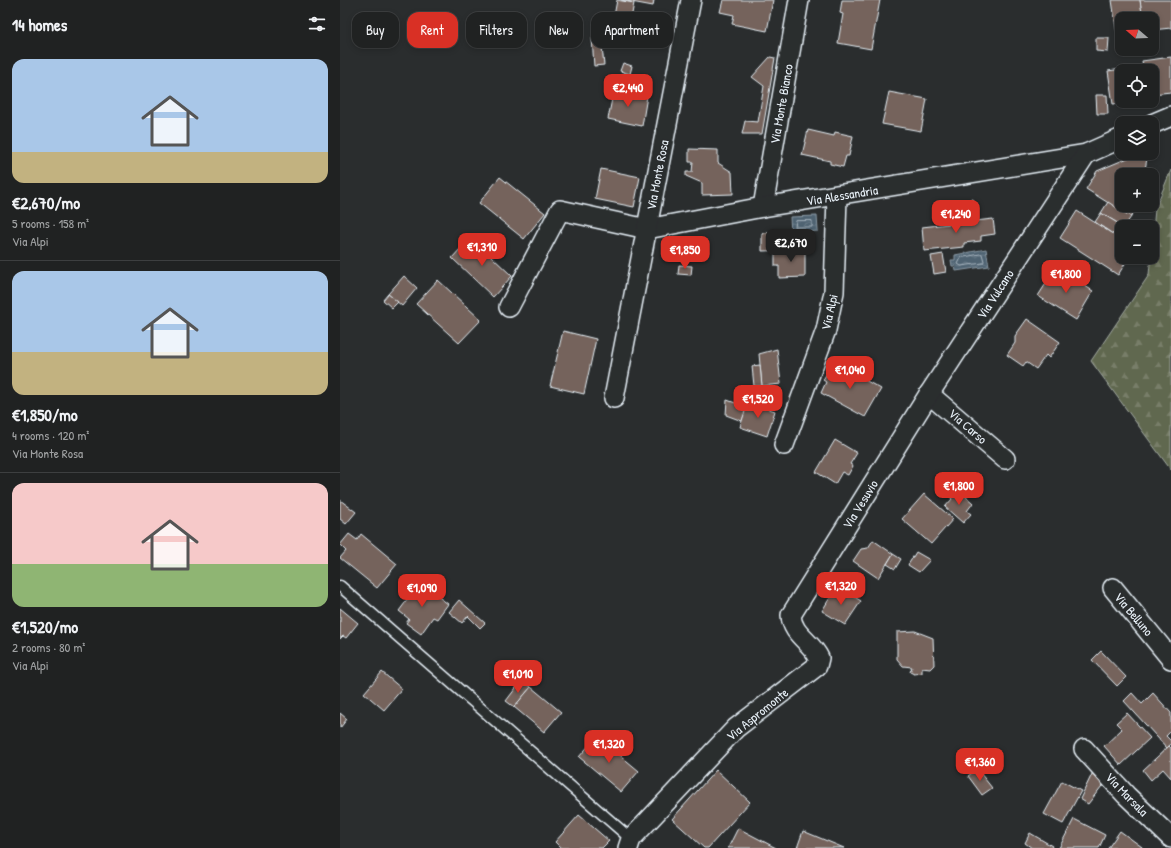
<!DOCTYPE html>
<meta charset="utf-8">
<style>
body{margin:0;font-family:"Patrick Hand",sans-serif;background:#2d2f2f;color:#f1f3f6;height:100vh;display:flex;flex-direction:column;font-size:15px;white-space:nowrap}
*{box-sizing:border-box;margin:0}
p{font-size:13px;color:#a2a4a5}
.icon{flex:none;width:22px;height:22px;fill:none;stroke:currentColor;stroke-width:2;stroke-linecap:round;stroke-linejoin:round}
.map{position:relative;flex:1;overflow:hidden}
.drawer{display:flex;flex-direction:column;background:#202222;width:340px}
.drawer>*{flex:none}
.hud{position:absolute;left:12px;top:12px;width:380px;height:36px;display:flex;gap:8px}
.needle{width:26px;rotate:289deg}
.fabs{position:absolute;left:775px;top:12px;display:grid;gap:8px}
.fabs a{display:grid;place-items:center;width:44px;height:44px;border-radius:8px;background:#202222;box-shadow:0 2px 6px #0003,0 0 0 1px #3d3f40;font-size:20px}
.price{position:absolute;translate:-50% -34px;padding:0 9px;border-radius:8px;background:#d93025;color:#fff;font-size:13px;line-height:26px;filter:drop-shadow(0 1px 2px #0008)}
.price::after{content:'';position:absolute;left:50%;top:24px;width:12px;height:9px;margin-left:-6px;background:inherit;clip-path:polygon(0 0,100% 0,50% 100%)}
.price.current{background:#222;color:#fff}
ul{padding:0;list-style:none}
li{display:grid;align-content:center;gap:8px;height:212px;padding:0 12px}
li+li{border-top:1px solid #3d3f40}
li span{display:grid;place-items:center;height:124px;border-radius:12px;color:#555}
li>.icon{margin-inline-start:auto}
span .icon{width:72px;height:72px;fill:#fffc;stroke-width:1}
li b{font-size:17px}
h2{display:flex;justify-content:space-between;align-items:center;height:48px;padding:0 12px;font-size:17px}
.pill{padding:0 14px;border-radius:12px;background:#202222;box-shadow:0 2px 6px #0003,0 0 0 1px #3d3f40;font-size:14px;line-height:36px}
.pill.current{background:#d93025;color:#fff}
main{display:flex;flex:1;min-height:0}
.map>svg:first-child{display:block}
.forest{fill:url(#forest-firs);stroke:#a4aca4}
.water{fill:url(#water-waves);stroke:#8c9ca8}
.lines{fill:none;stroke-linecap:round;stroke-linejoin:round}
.shore{stroke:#abb8c2;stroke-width:1}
.building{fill:#74645b;stroke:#e8f1f8}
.service-casing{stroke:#e8f1f8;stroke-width:13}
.minor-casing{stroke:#e8f1f8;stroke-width:22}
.service{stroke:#2a2d2e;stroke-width:10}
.minor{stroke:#2a2d2e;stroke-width:19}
.labels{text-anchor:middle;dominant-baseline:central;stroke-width:3;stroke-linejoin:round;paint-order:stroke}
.street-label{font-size:13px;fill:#e8f1f8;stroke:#2a2d2e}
</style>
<main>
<section class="drawer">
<h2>14 homes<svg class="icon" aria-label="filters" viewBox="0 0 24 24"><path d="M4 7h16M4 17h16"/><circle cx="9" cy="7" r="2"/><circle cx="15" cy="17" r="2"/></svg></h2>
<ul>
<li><span style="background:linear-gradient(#a9c7e8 75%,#c2b280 0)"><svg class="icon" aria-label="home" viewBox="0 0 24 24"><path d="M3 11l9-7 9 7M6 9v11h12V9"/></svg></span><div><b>€2,670/mo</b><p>5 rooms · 158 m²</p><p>Via Alpi</p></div></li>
<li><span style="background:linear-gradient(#a9c7e8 65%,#c2b280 0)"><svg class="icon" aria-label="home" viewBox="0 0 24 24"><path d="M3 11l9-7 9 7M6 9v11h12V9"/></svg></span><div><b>€1,850/mo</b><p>4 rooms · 120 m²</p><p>Via Monte Rosa</p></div></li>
<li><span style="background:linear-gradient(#f6c9c9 65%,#8fb573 0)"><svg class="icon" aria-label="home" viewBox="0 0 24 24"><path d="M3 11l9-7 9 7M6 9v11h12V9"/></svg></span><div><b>€1,520/mo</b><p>2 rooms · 80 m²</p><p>Via Alpi</p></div></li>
</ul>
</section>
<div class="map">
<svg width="831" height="848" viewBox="0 0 831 848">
<defs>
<pattern id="forest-firs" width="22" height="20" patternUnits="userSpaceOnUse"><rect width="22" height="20" fill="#61684f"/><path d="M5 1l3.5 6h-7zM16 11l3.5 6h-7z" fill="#787e69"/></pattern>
<pattern id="water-waves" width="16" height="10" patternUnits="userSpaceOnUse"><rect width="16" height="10" fill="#4f6372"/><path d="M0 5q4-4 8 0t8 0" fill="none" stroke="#687a87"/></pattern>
</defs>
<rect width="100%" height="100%" fill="#2a2d2e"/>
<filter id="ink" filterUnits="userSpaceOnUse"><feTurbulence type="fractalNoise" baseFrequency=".025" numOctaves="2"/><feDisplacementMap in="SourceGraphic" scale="8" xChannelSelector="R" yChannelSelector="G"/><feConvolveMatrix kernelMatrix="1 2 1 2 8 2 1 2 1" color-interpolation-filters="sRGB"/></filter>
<g filter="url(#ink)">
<path class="forest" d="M831,170V470L751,361L809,275L815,209Z"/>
<g class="water">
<path d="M477,216L478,231L451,233L450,217Z"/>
<path d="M646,249L649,266L616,271L615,266H612L611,260H615V255Z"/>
</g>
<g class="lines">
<g class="shore">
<path d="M472,221V227H455L456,221Z"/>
<path d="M642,254L644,261L643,263L621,266L618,264L621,258Z"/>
</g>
</g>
<g class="building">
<path d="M277,0L294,3L291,19L274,16Z"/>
<path d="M281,0H314L313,6Z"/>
<path d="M383,0H433L427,31L392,24L394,15L380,12Z"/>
<path d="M502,0H540L531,49L498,43L503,14L500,13Z"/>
<path d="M772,0H800L803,19H782V34L777,35Z"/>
<path d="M800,0H831V28L812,30V19H803Z"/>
<path d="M252,38H261L264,65L254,66Z"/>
<path d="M756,38H769L768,52L756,51Z"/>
<path d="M430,57L435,58L422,134H402L405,121L418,122L424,86L412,77Z"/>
<path d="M831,57V92L812,94V71H782V101H797L773,104L768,71L803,66L802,61Z"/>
<path d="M283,63L292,66L290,74L280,71Z"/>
<path d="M274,89L307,96L302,126L268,119Z"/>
<path d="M549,92L587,99L581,131L542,124Z"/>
<path d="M756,95H767L768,114H757Z"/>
<path d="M468,130L494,136L495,132L513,136L509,156H506L503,167L490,164V161L462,155Z"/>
<path d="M349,149L378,150V163L392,172L393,194L362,195V183L346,176V172H352L353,162H349Z"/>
<path d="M800,153H808L804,175H782V205H798L791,217L746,189L757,171Z"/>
<path d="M261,169L300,177L294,207L255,199Z"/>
<path d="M160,177L205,213L184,239L139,203Z"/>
<path d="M633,199L636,221L607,224L604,202Z"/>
<path d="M768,202L791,217L784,227L761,213Z"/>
<path d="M737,211L782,240V257H789L778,275L720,238Z"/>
<path d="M761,213L784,227H782V240L755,222Z"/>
<path d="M653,219L655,234L641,236V241L624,243V247L584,251L582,227Z"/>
<path d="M442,232V240H460V250L422,251V233Z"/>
<path d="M131,237L172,276L153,297L112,258Z"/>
<path d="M460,250H465V277L439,278V266H435V251Z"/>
<path d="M603,254L606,272L594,274L591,256Z"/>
<path d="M339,265L352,266L351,275L338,274Z"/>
<path d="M716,268L753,291L736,320L698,296Z"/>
<path d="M64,276L77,288L62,306L48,294Z"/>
<path d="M98,280L141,320L119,343L76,304Z"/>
<path d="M48,294L58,302L52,308L43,300Z"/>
<path d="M687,319L720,342L709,358L706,355L696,369L686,362L683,366L667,355L675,343V336Z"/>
<path d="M223,331L256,339L244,394L210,386Z"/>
<path d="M437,349L441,384L422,386L419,354Z"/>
<path d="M493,362L541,389L525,417L481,393L486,382L483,380Z"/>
<path d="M420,365L422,386H414L412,366Z"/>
<path d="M387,400L407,407L402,421L386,415Z"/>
<path d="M408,402L435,411L427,436L400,427Z"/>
<path d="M495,440L517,453L510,464L513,466L508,475L502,472L495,484L476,472Z"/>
<path d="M616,488L633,503L627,511L631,514L623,523L605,507L612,499L609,496Z"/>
<path d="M584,494L613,519L591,544L562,519Z"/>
<path d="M0,500L16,512L6,524L0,519Z"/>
<path d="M9,534L17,540L21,534L57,564L37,588L0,558L6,551L0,545Z"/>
<path d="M533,540L553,554L538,578L513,561L521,549L528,548Z"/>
<path d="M576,552L590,560L579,572L568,565Z"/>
<path d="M553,554L561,559L555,569L547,564Z"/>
<path d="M80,583L108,604L97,619L93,617L81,634L66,623L69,619L59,611Z"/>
<path d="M497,586L521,601L505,625L482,611Z"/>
<path d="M119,600L145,623L140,628L128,616L122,623L109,612Z"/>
<path d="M0,608L18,623L6,638L3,636L0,639Z"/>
<path d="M575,631L593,638L594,665L590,669L582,668V673L574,674L570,672L572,667L563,666L557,659V632Z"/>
<path d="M761,651L786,677L777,686L752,660Z"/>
<path d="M42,672L62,689L44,710L24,693Z"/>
<path d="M182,680L191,687L174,707L166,701Z"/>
<path d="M191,687L221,712L204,732L174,707Z"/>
<path d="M792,693L802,704L813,693L831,713V731L826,736L831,741V744L827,748L784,701Z"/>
<path d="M0,713L7,719L0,728Z"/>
<path d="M787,713L810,738L781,765L764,746L782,729L776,723Z"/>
<path d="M257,736L299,771L281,792L239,757Z"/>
<path d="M829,746L831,748V778L823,769L811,780L803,770Z"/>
<path d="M637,769L652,788L642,795L628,776Z"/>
<path d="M376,770L410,802L368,848H364L332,819Z"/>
<path d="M753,772L765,782L748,804L740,799Z"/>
<path d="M722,781L741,791L723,824L704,814Z"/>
<path d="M239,815L269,841L262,848H221L215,842Z"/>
<path d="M734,819L765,835L759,848H719Z"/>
<path d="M398,828L436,848H388Z"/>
<path d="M463,831L504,848H457Z"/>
<path d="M780,831L802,847V848H768Z"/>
<path d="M690,833L712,846L711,848H692L685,843Z"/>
</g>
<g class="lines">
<defs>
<path id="service" d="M0,586L291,839"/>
<g id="minor">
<path d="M812,124L831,116"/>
<path d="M423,207L459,0"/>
<path d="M169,307L220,210L307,229L423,207L746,154L782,138"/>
<path d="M589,394L665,459"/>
<path d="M274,398L351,0"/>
<path d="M444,445L486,330L494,292L497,196"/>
<path d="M773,588L831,659"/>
<path d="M744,749L786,795L831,838"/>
<path d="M288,848L291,839L396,728L477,666L479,658C471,641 452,635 451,615L589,394L746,154"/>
</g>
</defs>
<use href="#service" class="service-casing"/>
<use href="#minor" class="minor-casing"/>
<use href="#service" class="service"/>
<use href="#minor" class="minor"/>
</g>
</g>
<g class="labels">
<g class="street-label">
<text transform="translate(441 104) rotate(-80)">Via Monte Bianco</text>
<text transform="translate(317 175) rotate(-79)">Via Monte Rosa</text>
<text transform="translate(502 195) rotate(-9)">Via Alessandria</text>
<text transform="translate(655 294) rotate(-57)">Via Vulcano</text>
<text transform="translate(489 312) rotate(-77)">Via Alpi</text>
<text transform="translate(628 426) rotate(41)">Via Carso</text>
<text transform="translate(520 504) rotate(-58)">Via Vesuvio</text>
<text transform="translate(794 614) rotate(50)">Via Belluno</text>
<text transform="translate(417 714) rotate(-39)">Via Aspromonte</text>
<text transform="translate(787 794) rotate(46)">Via Marsala</text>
</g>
</g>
</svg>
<div class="fabs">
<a><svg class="needle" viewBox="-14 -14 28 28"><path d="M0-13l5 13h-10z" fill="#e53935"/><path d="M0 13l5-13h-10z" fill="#a2a4a5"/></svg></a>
<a><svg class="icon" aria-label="locate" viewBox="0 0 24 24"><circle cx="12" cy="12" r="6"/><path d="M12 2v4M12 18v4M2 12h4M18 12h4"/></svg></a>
<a><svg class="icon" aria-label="layers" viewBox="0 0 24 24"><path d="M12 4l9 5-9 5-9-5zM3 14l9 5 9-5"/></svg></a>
<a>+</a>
<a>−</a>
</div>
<b class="price" style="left:288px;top:108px">€2,440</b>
<b class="price" style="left:616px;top:234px">€1,240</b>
<b class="price current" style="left:451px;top:263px">€2,670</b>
<b class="price" style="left:142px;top:267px">€1,310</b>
<b class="price" style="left:345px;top:270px">€1,850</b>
<b class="price" style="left:726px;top:294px">€1,800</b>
<b class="price" style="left:510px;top:390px">€1,040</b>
<b class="price" style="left:418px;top:419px">€1,520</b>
<b class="price" style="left:619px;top:506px">€1,800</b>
<b class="price" style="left:501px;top:606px">€1,320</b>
<b class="price" style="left:82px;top:608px">€1,090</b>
<b class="price" style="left:178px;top:694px">€1,010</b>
<b class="price" style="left:269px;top:764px">€1,320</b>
<b class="price" style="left:640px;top:782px">€1,360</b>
<div class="hud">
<a class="pill">Buy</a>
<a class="pill current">Rent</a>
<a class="pill">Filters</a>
<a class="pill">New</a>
<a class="pill">Apartment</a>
</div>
</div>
</main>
